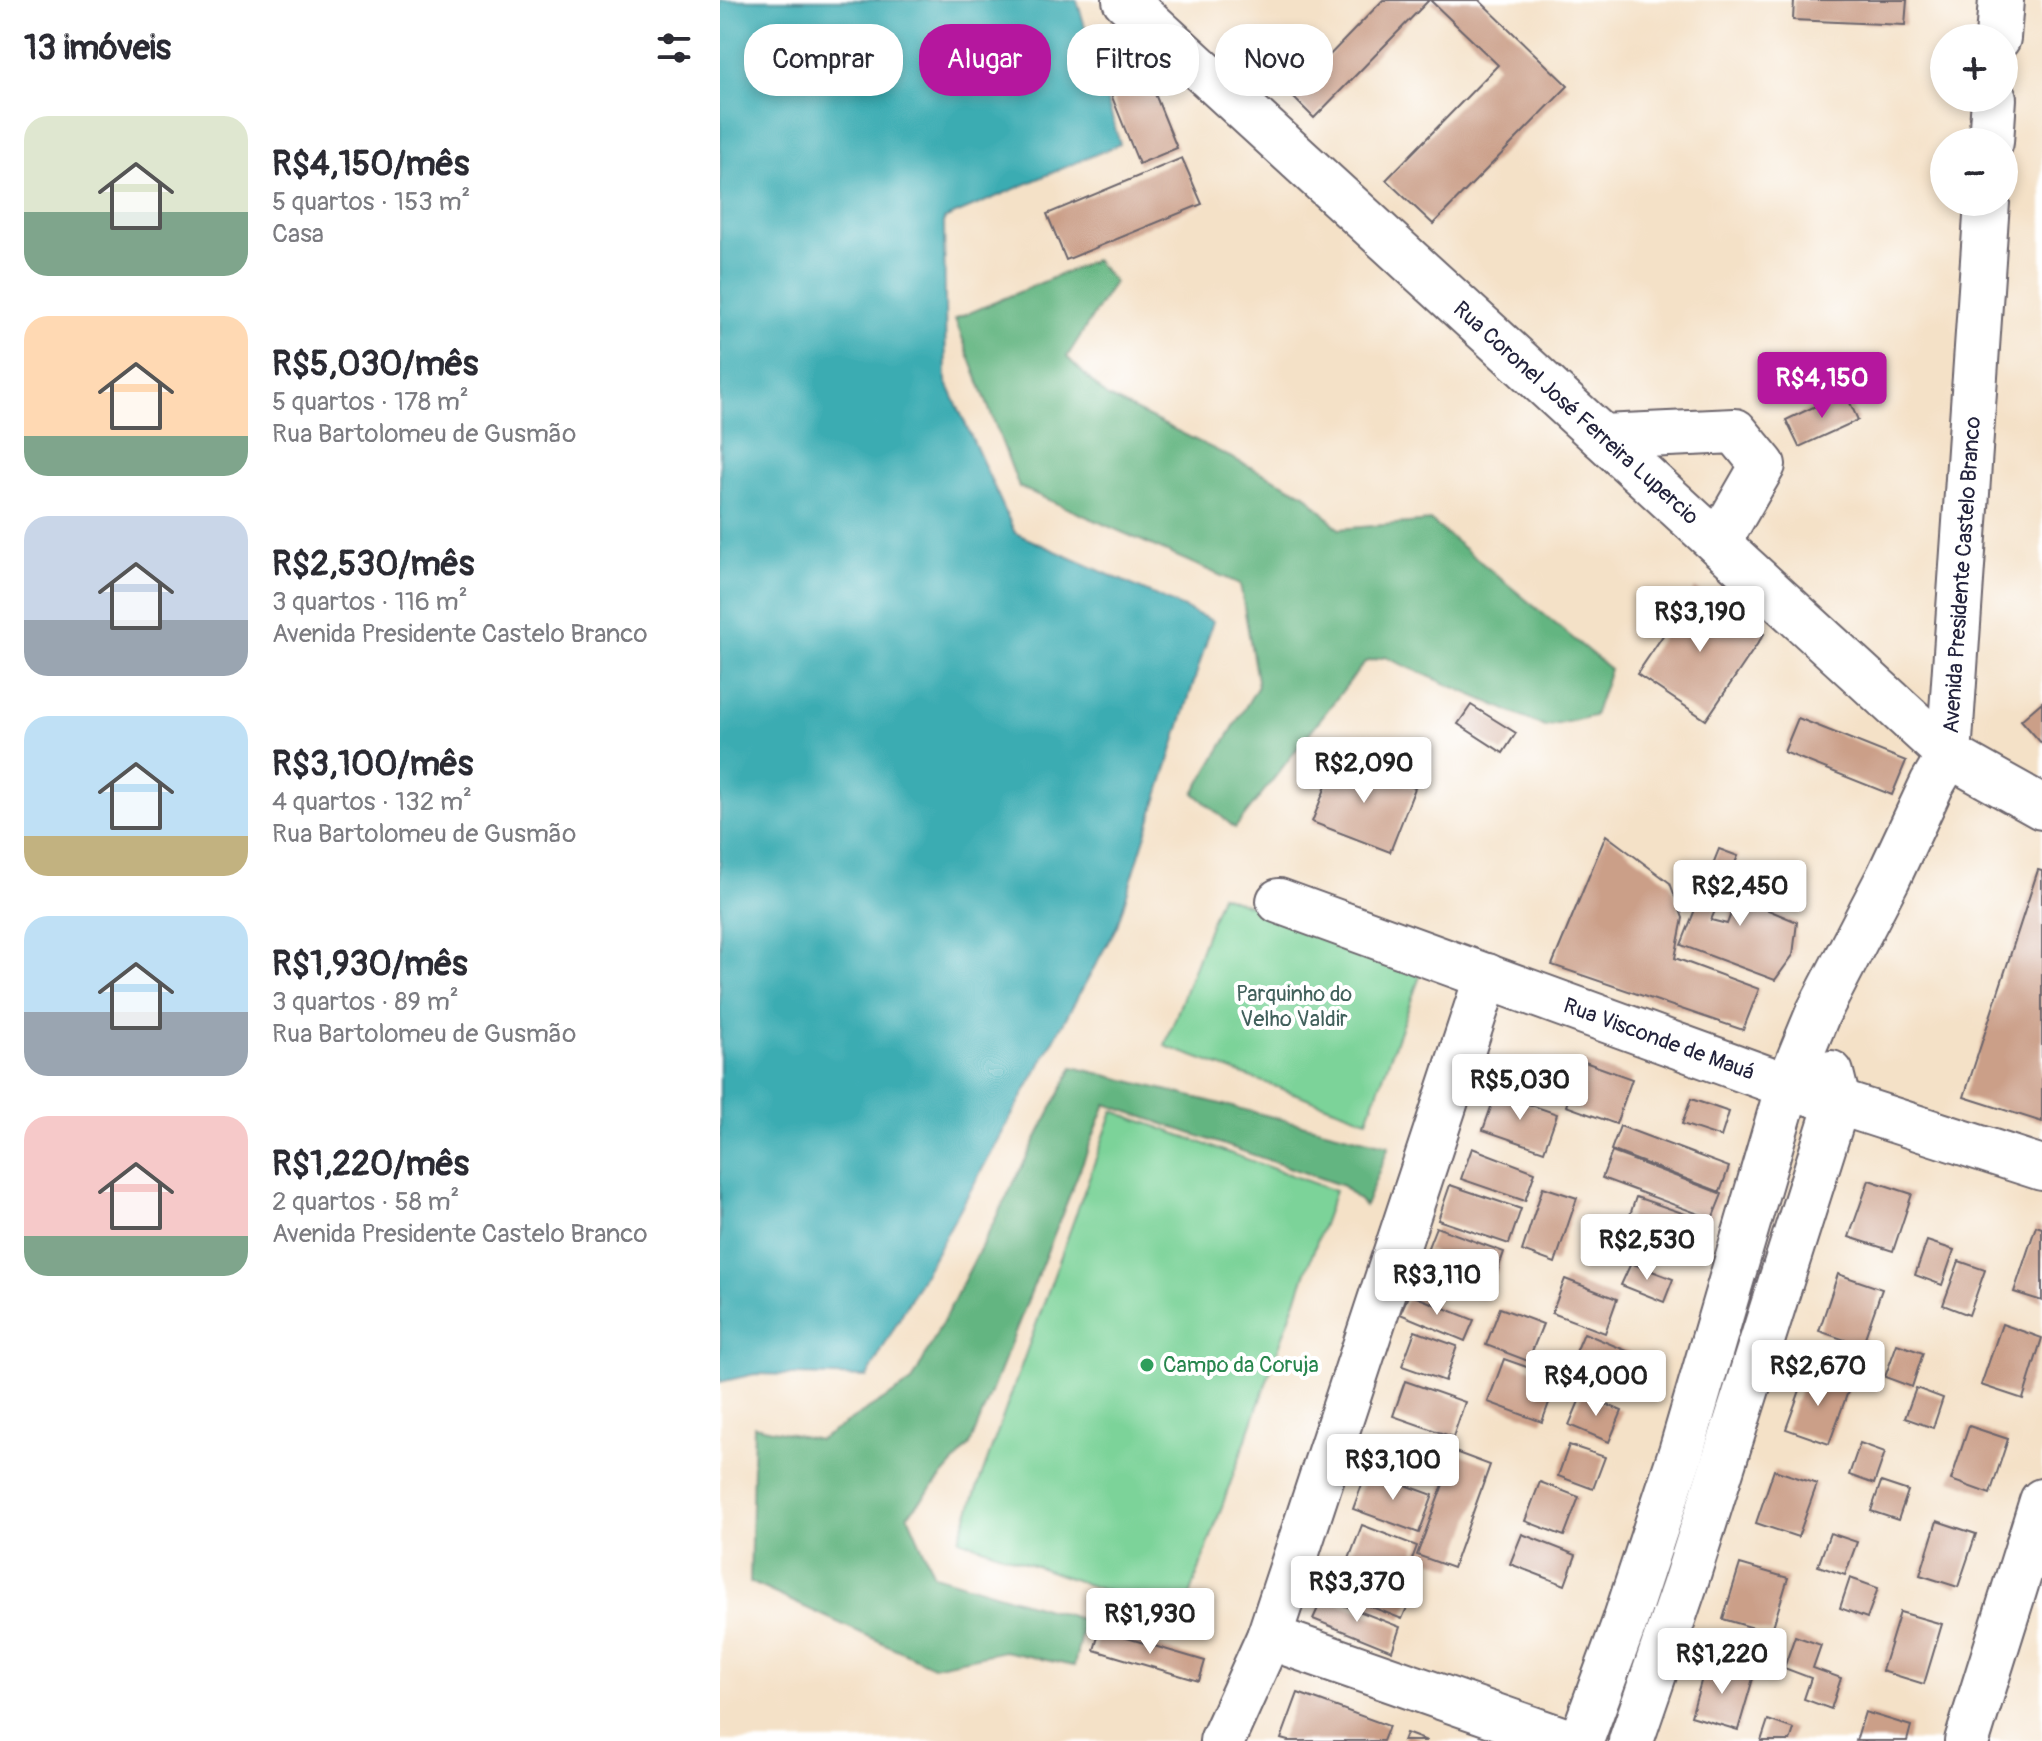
<!DOCTYPE html>
<html lang="pt">
<meta charset="utf-8">
<style>
body{margin:0;font-family:Pangolin,sans-serif;background:#f2f2f3;color:#2b2b33;height:100vh;display:flex;flex-direction:column;font-size:30px;white-space:nowrap}
*{box-sizing:border-box;margin:0}
p{font-size:26px;color:#7c7c81}
.icon{flex:none;width:44px;height:44px;fill:none;stroke:currentColor;stroke-width:2;stroke-linecap:round;stroke-linejoin:round}
.map{position:relative;flex:1;overflow:hidden}
.side{display:flex;flex-direction:column;background:#fff;width:720px}
.side>*{flex:none}
.banner{position:absolute;left:24px;top:24px;width:760px;height:72px;display:flex;gap:16px}
.fabs{position:absolute;left:1210px;top:24px;display:grid;gap:16px}
.fabs a{display:grid;place-items:center;width:88px;height:88px;border-radius:50%;background:#fff;box-shadow:0 4px 12px #0003;font-size:40px}
.price{position:absolute;translate:-50% -68px;padding:0 18px;border-radius:8px;background:#fff;color:#222;font-size:26px;line-height:52px;filter:drop-shadow(0 2px 4px #0008)}
.price::after{content:'';position:absolute;left:50%;top:48px;width:24px;height:18px;margin-left:-12px;background:inherit;clip-path:polygon(0 0,100% 0,50% 100%)}
.price.on{background:#b5179e;color:#fff}
ul{padding:0;list-style:none}
li{display:flex;align-items:center;gap:24px;height:200px;padding:0 24px}
li span{display:grid;place-items:center;flex:none;width:224px;height:160px;border-radius:24px;color:#555}
li>.icon{margin-inline-start:auto}
span .icon{width:96px;height:96px;fill:#fffc;stroke-width:1}
li b{font-size:34px}
h2{display:flex;justify-content:space-between;align-items:center;height:96px;padding:0 24px;font-size:34px}
.pill{padding:0 28px;border-radius:32px;background:#fff;box-shadow:0 4px 12px #0003;font-size:28px;line-height:72px}
.pill.on{background:#b5179e;color:#fff}
main{display:flex;flex:1;min-height:0}
.map>svg:first-child{display:block}
.green{fill:#7bd399;stroke:#4e7a6a;stroke-width:2}
.forest{fill:#64b581;stroke:#436c5e;stroke-width:2}
.water{fill:#3aacb2;stroke:#2e6776;stroke-width:2}
.building{fill:#cb9f88}
.lines{fill:none;stroke-linecap:round;stroke-linejoin:round}
.minor-casing{stroke:#6c656c;stroke-width:48}
.minor{stroke:#fff;stroke-width:44}
.leisure-dot{fill:#2e9e5b;stroke:#fff;stroke-width:3}
.labels{text-anchor:middle;dominant-baseline:central;stroke-width:8;stroke-linejoin:round;paint-order:stroke}
.street-label{font-size:22px;fill:#22223b;stroke:#fff}
.park-label{font-size:22px;fill:#41605c;stroke:#fff}
.leisure-label{font-size:22px;fill:#27864d;stroke:#fff;text-anchor:start}
</style>
<main>
<section class="side">
<h2>13 imóveis<svg class="icon" aria-label="filters" viewBox="0 0 24 24"><path d="M4 7h16M4 17h16"/><circle cx="9" cy="7" r="2"/><circle cx="15" cy="17" r="2"/></svg></h2>
<ul>
<li><span style="background:linear-gradient(#dfe7d0 60%,#7fa58c 0)"><svg class="icon" aria-label="home" viewBox="0 0 24 24"><path d="M3 11l9-7 9 7M6 9v11h12V9"/></svg></span><div><b>R$4,150/mês</b><p>5 quartos · 153 m²</p><p>Casa</p></div></li>
<li><span style="background:linear-gradient(#ffd9b3 75%,#7fa58c 0)"><svg class="icon" aria-label="home" viewBox="0 0 24 24"><path d="M3 11l9-7 9 7M6 9v11h12V9"/></svg></span><div><b>R$5,030/mês</b><p>5 quartos · 178 m²</p><p>Rua Bartolomeu de Gusmão</p></div></li>
<li><span style="background:linear-gradient(#c9d6e8 65%,#9aa5b1 0)"><svg class="icon" aria-label="home" viewBox="0 0 24 24"><path d="M3 11l9-7 9 7M6 9v11h12V9"/></svg></span><div><b>R$2,530/mês</b><p>3 quartos · 116 m²</p><p>Avenida Presidente Castelo Branco</p></div></li>
<li><span style="background:linear-gradient(#bfe0f5 75%,#c2b280 0)"><svg class="icon" aria-label="home" viewBox="0 0 24 24"><path d="M3 11l9-7 9 7M6 9v11h12V9"/></svg></span><div><b>R$3,100/mês</b><p>4 quartos · 132 m²</p><p>Rua Bartolomeu de Gusmão</p></div></li>
<li><span style="background:linear-gradient(#bfe0f5 60%,#9aa5b1 0)"><svg class="icon" aria-label="home" viewBox="0 0 24 24"><path d="M3 11l9-7 9 7M6 9v11h12V9"/></svg></span><div><b>R$1,930/mês</b><p>3 quartos · 89 m²</p><p>Rua Bartolomeu de Gusmão</p></div></li>
<li><span style="background:linear-gradient(#f6c9c9 75%,#7fa58c 0)"><svg class="icon" aria-label="home" viewBox="0 0 24 24"><path d="M3 11l9-7 9 7M6 9v11h12V9"/></svg></span><div><b>R$1,220/mês</b><p>2 quartos · 58 m²</p><p>Avenida Presidente Castelo Branco</p></div></li>
</ul>
</section>
<div class="map">
<svg width="1322" height="1741" viewBox="0 0 1322 1741">
<rect width="100%" height="100%" fill="#fff"/>
<filter id="ink" filterUnits="userSpaceOnUse"><feTurbulence type="fractalNoise" baseFrequency=".0125" numOctaves="2"/><feDisplacementMap in="SourceGraphic" scale="16" xChannelSelector="R" yChannelSelector="G"/><feConvolveMatrix kernelMatrix="1 2 1 2 8 2 1 2 1" color-interpolation-filters="sRGB"/></filter>
<filter id="wash" filterUnits="userSpaceOnUse"><feTurbulence type="fractalNoise" baseFrequency=".006" numOctaves="4" result="noise"/><feDisplacementMap in="SourceGraphic" scale="32" xChannelSelector="R" yChannelSelector="G"/><feGaussianBlur stdDeviation="1.8" result="paint"/><feColorMatrix in="noise" values="0 0 0 0 0 0 0 0 0 0 0 0 0 0 0 0 0 1.4 0 .05"/><feComposite in="paint" operator="in"/></filter>
<g filter="url(#wash)">
<rect width="100%" height="100%" fill="#f4e1c7"/>
<g class="green">
<path d="M501,895L703,968L647,1120L445,1046Z"/>
<path d="M393,1111L615,1191L462,1618L239,1539Z"/>
</g>
<g class="forest">
<path d="M375,260L394,282L347,357L386,396L585,494L619,529L711,521L890,669L874,716L825,727L665,657L645,662L515,828L474,793L538,686L520,584L299,487L235,319Z"/>
<path d="M353,1067L669,1146L645,1206L623,1186L386,1104L250,1445L188,1515L214,1575L364,1620L354,1666L284,1651L213,1666L30,1582L34,1426L99,1440L192,1382Z"/>
</g>
<path class="water" d="M0,0H357L400,144L224,219L226,381L295,533L493,621L397,926L147,1377L35,1374L0,1382Z"/>
<g id="blocks">
<g class="building">
<path d="M663,0H709L594,118L571,95Z"/>
<path d="M710,0H759L848,86L713,224L666,180L778,65Z"/>
<path d="M1074,0H1187L1185,25L1073,20Z"/>
<path d="M422,62L457,148L419,164L384,77Z"/>
<path d="M462,158L482,204L346,260L327,214Z"/>
<path d="M1125,392L1138,420L1079,447L1066,420Z"/>
<path d="M975,588L1044,634L986,720L917,674Z"/>
<path d="M1322,702V744L1301,720Z"/>
<path d="M751,705L796,733L783,753L738,724Z"/>
<path d="M1078,718L1186,761L1172,795L1064,752Z"/>
<path d="M617,758L695,788L670,852L592,822Z"/>
<path d="M886,835L950,883L963,918L955,958L1039,989L1023,1030L832,965Z"/>
<path d="M999,849L1018,856L991,920L1007,924L1017,897L1077,922L1073,955L1055,980L961,945Z"/>
<path d="M1318,870L1322,871V1122L1244,1097Z"/>
<path d="M862,1061L912,1079L896,1124L846,1106Z"/>
<path d="M776,1093L837,1114L824,1151L763,1130Z"/>
<path d="M971,1099L1009,1112L1001,1137L962,1124Z"/>
<path d="M900,1126L1009,1167L1000,1192L891,1150Z"/>
<path d="M752,1148L815,1172L805,1201L741,1179Z"/>
<path d="M892,1152L1002,1194L992,1219L882,1178Z"/>
<path d="M1149,1180L1192,1194L1173,1251L1129,1237Z"/>
<path d="M730,1185L801,1209L789,1244L718,1220Z"/>
<path d="M823,1187L857,1198L835,1263L802,1251Z"/>
<path d="M916,1197L974,1217L961,1253L904,1233Z"/>
<path d="M1316,1226L1322,1228V1301L1294,1292Z"/>
<path d="M716,1227L784,1252L776,1275L707,1250Z"/>
<path d="M1207,1241L1234,1250L1222,1285L1195,1275Z"/>
<path d="M1239,1261L1265,1270L1249,1315L1223,1305Z"/>
<path d="M911,1263L953,1279L944,1302L901,1285Z"/>
<path d="M1118,1274L1162,1289L1142,1346L1099,1331Z"/>
<path d="M845,1279L897,1299L885,1333L832,1313Z"/>
<path d="M689,1294L754,1320L745,1341L680,1314Z"/>
<path d="M780,1308L823,1324L808,1361L766,1345Z"/>
<path d="M1282,1324L1322,1338L1303,1399L1261,1385Z"/>
<path d="M695,1331L737,1346L725,1381L682,1366Z"/>
<path d="M864,1333L912,1353L897,1391L848,1371Z"/>
<path d="M1177,1344L1203,1353L1192,1387L1165,1377Z"/>
<path d="M784,1359L838,1378L822,1422L768,1402Z"/>
<path d="M1087,1371L1130,1386L1109,1444L1066,1429Z"/>
<path d="M685,1381L745,1402L733,1437L673,1416Z"/>
<path d="M1196,1388L1223,1398L1213,1428L1185,1418Z"/>
<path d="M862,1394L902,1411L889,1442L849,1425Z"/>
<path d="M1249,1426L1288,1439L1270,1494L1231,1480Z"/>
<path d="M1140,1443L1165,1452L1154,1484L1129,1475Z"/>
<path d="M849,1445L885,1457L873,1489L838,1476Z"/>
<path d="M735,1452L770,1465L733,1568L697,1555Z"/>
<path d="M1054,1470L1097,1484L1078,1537L1036,1523Z"/>
<path d="M647,1471L713,1495L699,1533L633,1509Z"/>
<path d="M820,1482L859,1497L844,1536L805,1521Z"/>
<path d="M1161,1482L1188,1491L1178,1520L1151,1511Z"/>
<path d="M1217,1521L1256,1534L1238,1587L1200,1575Z"/>
<path d="M642,1525L697,1546L684,1580L629,1559Z"/>
<path d="M1110,1533L1137,1542L1125,1575L1098,1566Z"/>
<path d="M802,1534L856,1555L845,1585L790,1564Z"/>
<path d="M1020,1564L1068,1578L1051,1633L1003,1619Z"/>
<path d="M613,1565L692,1596L682,1619L604,1588Z"/>
<path d="M1130,1578L1158,1588L1147,1618L1120,1608Z"/>
<path d="M603,1597L680,1627L672,1651L593,1619Z"/>
<path d="M1180,1612L1222,1624L1204,1684L1162,1671Z"/>
<path d="M380,1630L485,1661L479,1681L374,1650Z"/>
<path d="M1075,1636L1101,1645L1093,1668L1121,1678L1111,1709L1084,1699L1091,1678L1064,1668Z"/>
<path d="M987,1661L1034,1675L1018,1730L971,1716Z"/>
<path d="M578,1693L669,1726L663,1741H568L561,1739Z"/>
<path d="M1145,1712L1191,1726L1187,1741H1136Z"/>
<path d="M1048,1720L1074,1729L1070,1741H1041Z"/>
<path d="M686,1733L707,1741H683Z"/>
</g>
</g>
</g>
<g filter="url(#ink)">
<use href="#blocks" fill-opacity="0" stroke="#6c656c" stroke-width="2"/>
<g class="lines">
<defs>
<g id="minor">
<path d="M405,0L1229,755L1322,807"/>
<path d="M1278,38L1281,0"/>
<path d="M1271,142L1274,98"/>
<path d="M882,437L1015,431L1043,465L998,543"/>
<path d="M559,901L1068,1086L1322,1168"/>
<path d="M549,1637L847,1741"/>
<path d="M502,1741L549,1637L767,976"/>
<path d="M861,1741L904,1624L961,1452L1068,1086L1098,1013L1168,878L1212,784L1229,755L1267,202"/>
<path d="M911,1741L964,1587L1118,1101L1111,1073"/>
<path d="M1247,1741L1322,1501"/>
</g>
</defs>
<use href="#minor" class="minor-casing"/>
<use href="#minor" class="minor"/>
</g>
</g>
<circle class="leisure-dot" cx="427" cy="1365" r="8"/>
<g class="labels">
<g class="street-label">
<text transform="translate(856 413) rotate(42)">Rua Coronel José Ferreira Lupercio</text>
<text transform="translate(1242 575) rotate(-86)">Avenida Presidente Castelo Branco</text>
<text transform="translate(939 1039) rotate(20)">Rua Visconde de Mauá</text>
</g>
<g class="park-label">
<text x="574" y="994">Parquinho do<tspan x="574" dy="25">Velho Valdir</tspan></text>
</g>
<g class="leisure-label">
<text x="443" y="1365">Campo da Coruja</text>
</g>
</g>
</svg>
<div class="fabs">
<a>+</a>
<a>−</a>
</div>
<b class="price on" style="left:1102px;top:420px">R$4,150</b>
<b class="price" style="left:980px;top:654px">R$3,190</b>
<b class="price" style="left:644px;top:805px">R$2,090</b>
<b class="price" style="left:1020px;top:928px">R$2,450</b>
<b class="price" style="left:800px;top:1122px">R$5,030</b>
<b class="price" style="left:927px;top:1282px">R$2,530</b>
<b class="price" style="left:717px;top:1317px">R$3,110</b>
<b class="price" style="left:1098px;top:1408px">R$2,670</b>
<b class="price" style="left:876px;top:1418px">R$4,000</b>
<b class="price" style="left:673px;top:1502px">R$3,100</b>
<b class="price" style="left:637px;top:1624px">R$3,370</b>
<b class="price" style="left:430px;top:1656px">R$1,930</b>
<b class="price" style="left:1002px;top:1696px">R$1,220</b>
<div class="banner">
<a class="pill">Comprar</a>
<a class="pill on">Alugar</a>
<a class="pill">Filtros</a>
<a class="pill">Novo</a>
</div>
</div>
</main>
